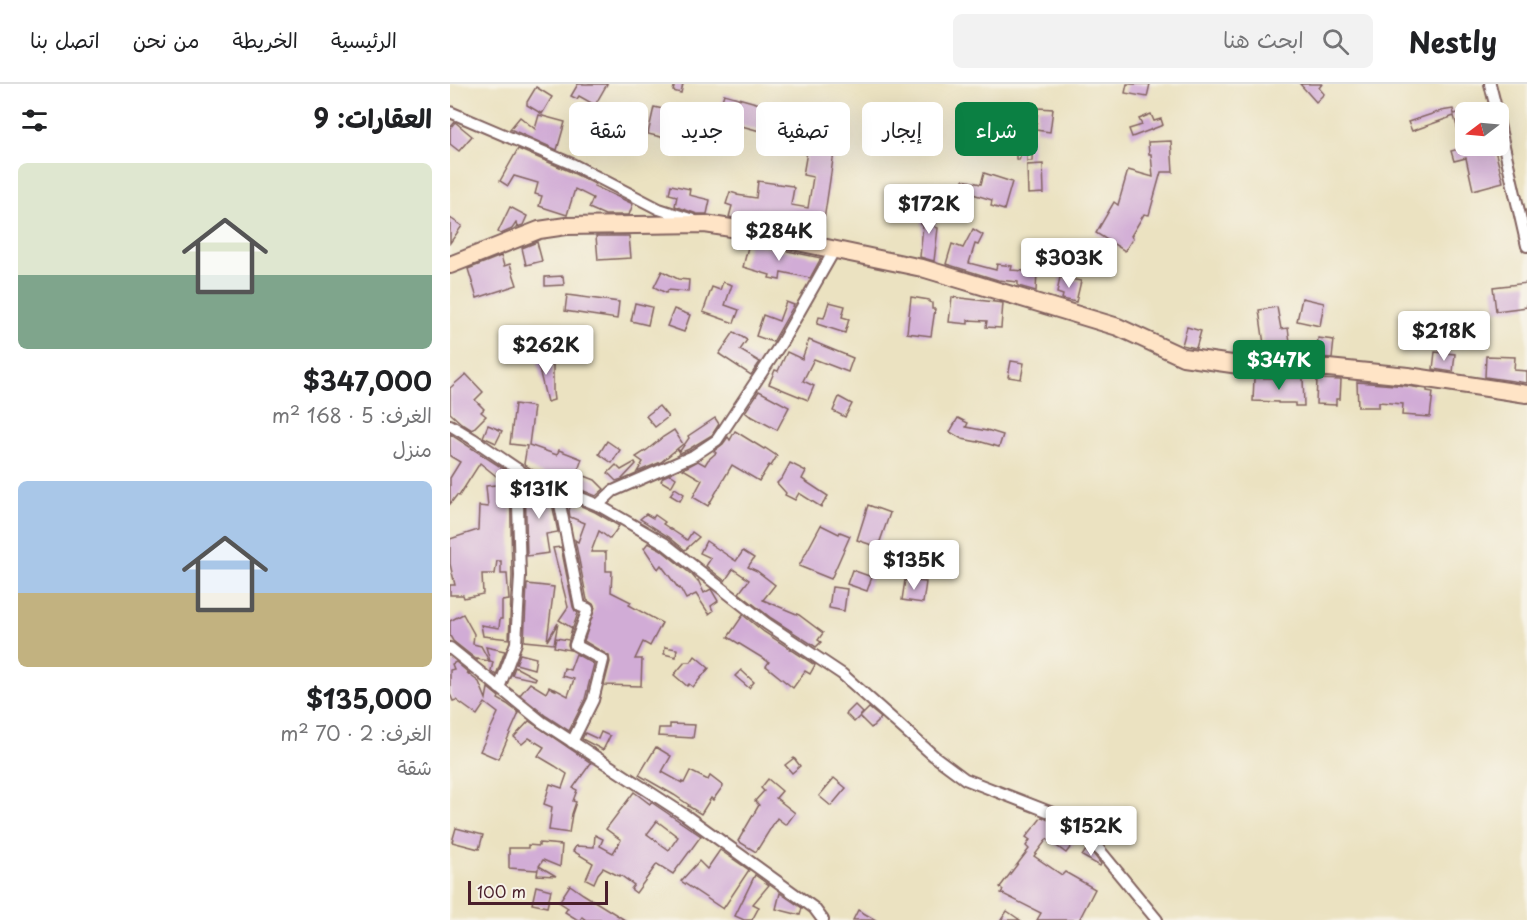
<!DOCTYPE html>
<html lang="ar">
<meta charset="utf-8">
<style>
body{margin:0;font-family:"Playpen Sans","Playpen Sans Arabic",sans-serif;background:#f2f2f2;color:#202124;direction:rtl;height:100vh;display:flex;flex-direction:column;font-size:22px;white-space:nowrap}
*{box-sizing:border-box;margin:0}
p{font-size:20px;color:#757577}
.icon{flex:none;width:33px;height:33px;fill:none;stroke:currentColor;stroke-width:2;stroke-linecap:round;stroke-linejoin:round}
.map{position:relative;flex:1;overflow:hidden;direction:ltr}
.drawer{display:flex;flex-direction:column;background:#fff;width:450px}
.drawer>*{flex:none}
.guide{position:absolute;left:18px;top:18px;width:570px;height:54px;direction:rtl;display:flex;gap:12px}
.needle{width:39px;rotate:254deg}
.controls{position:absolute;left:1005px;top:18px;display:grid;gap:12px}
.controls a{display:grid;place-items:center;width:54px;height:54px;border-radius:9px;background:#fff;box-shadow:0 6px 24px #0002;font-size:30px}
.scale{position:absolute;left:18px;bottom:15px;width:140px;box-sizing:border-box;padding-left:6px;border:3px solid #4a1f2b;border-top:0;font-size:16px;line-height:21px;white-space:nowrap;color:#4a1f2b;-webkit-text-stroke:4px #f7f3e8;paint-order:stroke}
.price{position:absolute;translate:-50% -51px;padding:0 14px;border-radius:6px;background:#fff;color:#222;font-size:20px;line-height:39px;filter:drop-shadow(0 2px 3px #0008)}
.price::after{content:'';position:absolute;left:50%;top:36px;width:18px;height:14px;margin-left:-9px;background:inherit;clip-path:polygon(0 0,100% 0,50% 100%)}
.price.on{background:#0b8043;color:#fff}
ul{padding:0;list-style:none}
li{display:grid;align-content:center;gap:12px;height:318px;padding:0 18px}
li span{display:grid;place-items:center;height:186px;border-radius:9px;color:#555}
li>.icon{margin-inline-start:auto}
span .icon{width:108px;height:108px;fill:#fffc;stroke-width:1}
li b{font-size:26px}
h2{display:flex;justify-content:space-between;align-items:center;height:72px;padding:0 18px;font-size:26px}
.pill{padding:0 21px;border-radius:9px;background:#fff;box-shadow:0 6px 24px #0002;font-size:21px;line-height:54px}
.pill.on{background:#0b8043;color:#fff}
header{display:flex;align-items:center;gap:36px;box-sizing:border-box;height:84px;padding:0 30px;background:#fff;border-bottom:2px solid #e0e0e0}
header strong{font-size:28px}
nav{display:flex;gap:33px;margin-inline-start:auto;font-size:21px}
.search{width:420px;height:54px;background:#f2f2f2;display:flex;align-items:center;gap:15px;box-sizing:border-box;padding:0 21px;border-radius:9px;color:#757577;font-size:22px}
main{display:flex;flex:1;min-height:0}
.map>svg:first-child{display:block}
.building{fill:#d1acd6;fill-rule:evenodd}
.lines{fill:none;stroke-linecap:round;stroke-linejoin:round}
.street-casing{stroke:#826360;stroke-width:14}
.secondary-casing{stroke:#826360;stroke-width:20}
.street{stroke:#fff;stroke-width:10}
.secondary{stroke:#ffe4c6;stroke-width:16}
</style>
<header>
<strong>Nestly</strong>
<div class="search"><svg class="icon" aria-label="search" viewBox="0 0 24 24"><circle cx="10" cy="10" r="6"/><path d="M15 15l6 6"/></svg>ابحث هنا</div>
<nav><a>الرئيسية</a><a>الخريطة</a><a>من نحن</a><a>اتصل بنا</a></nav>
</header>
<main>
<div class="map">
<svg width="1077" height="836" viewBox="0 0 1077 836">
<rect width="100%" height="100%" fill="#f7f3e8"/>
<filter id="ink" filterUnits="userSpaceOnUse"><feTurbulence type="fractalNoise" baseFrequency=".0167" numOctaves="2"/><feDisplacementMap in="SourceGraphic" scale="12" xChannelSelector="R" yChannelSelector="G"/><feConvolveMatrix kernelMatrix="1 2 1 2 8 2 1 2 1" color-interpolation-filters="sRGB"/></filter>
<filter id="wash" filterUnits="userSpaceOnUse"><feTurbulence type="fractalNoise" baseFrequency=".008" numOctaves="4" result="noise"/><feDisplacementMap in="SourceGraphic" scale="24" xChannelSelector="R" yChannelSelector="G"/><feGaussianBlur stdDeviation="1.35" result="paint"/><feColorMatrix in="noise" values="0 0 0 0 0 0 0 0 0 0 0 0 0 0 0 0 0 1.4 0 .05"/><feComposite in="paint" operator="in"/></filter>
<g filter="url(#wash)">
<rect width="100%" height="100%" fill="#ebe2c1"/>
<g id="blocks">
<g class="building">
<path d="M128,0H157L145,21L129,12L127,15L121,12Z"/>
<path d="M225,0H233L231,9L223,7Z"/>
<path d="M677,0H700L697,13L675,9Z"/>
<path d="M850,0H872L869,4L874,10L866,18Z"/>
<path d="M86,3L102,13L92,30L77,21V18Z"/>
<path d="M274,10L317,22L310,47L266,35Z"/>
<path d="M204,23L222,27L221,33L240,37L237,51L233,50L232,58L198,50Z"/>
<path d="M588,24L603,25L600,48L586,46Z"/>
<path d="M1003,25L1004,30L1016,27V62H1044L1053,98L1023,106L1016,74L1004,77L1001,67L1013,64L1004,32L962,47L958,38L991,27Z"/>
<path d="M334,30L354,34L368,39L364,48L377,53L386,55L373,143L367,142L365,151L279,133L282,122L276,120L280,108L287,110V111L306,114L308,97L342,102V103L344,104L341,121L358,124L363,93L353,91L358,62L346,58L329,54Z"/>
<path d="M701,30L704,37L711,35L713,41L682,53L679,45L692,41L689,35Z"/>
<path d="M89,31L115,38L107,66L60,45L70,33L85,45Z"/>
<path d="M536,31L561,34L560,44L583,45L582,77H577L576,51L569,76L566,75V61L532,57Z"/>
<path d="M5,38L22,52L9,67L0,60V44Z"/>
<path d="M721,57L723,88H711L699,131L694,130L681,152L683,154L675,167L646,149L664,118L668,121L678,86L703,93L701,70H699L698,58Z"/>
<path d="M68,65L119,87L145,100L144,102L183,120L179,131H155L139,124L143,114L125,105L117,131L89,122L92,112L85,110L88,99L64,92L58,102L50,97Z"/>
<path d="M593,80L594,109L578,110L577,81Z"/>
<path d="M534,89L562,98L554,126L541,122L542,116L510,106L513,96L531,100Z"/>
<path d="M221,101L240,105L239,111L260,116L257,130H247L225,122L227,112L219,110Z"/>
<path d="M60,123L77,132L73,141L67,143L66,139L62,145L51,150L48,148Z"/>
<path d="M473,126L487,127L485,143L488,144L484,177L470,173L473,141H471Z"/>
<path d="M0,134L12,142L0,159Z"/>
<path d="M523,145L533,151L528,161L525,160L519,179L546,186L547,180L562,182L561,186L587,188L586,207L568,202V198L548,196L496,180L502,160L513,164Z"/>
<path d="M146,152H179L181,174L148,176Z"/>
<path d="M87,158L92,177L76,181L72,164Z"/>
<path d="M299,159L371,174L360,194L331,188L330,196L319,194L320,191L293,183Z"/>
<path d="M51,172L54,182L60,180L67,201L27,214L18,185Z"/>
<path d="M212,187L228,195L239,196L238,208L218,206L216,209L204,203Z"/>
<path d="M113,192L114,201L95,202V193Z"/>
<path d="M610,193L631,197L626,218L612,215L613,211L607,209Z"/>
<path d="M273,198L282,201L275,221L289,226L284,239L253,228L262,203L270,206Z"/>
<path d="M1077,199V223L1046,227L1043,203Z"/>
<path d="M117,211L169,218L167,235L115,227Z"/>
<path d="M461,213L479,216V218L482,219V225H485L481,252L457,249Z"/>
<path d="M502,213L553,219L551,244L536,243L537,237L518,236V240L499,238Z"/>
<path d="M852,214L874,219L870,242L847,237Z"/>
<path d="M336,218L344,221L323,258L306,252L313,231L329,237Z"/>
<path d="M379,218L395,222L392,233L399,235L395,249L367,240L369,233L374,234Z"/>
<path d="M185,219L202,223L198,241L181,237Z"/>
<path d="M827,223L831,245L838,244L842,272L804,273L782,269L815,267L809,226Z"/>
<path d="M224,225L240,231L234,248L217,242Z"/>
<path d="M737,243L751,247L746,264L732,261Z"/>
<path d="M284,248L297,256L290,266L310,278L301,291L269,270Z"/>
<path d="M868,254L884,256L882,274L866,273Z"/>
<path d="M359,256L403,274L398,288L364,275L353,297L364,302L358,316L319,300L325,286L328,287L337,268L352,275Z"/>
<path d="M89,267L97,268L96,281H103V308L104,316L97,318L88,281Z"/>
<path d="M985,268L1005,270L1003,288L983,285Z"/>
<path d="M1036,272L1065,273L1064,286L1077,287V299L1035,293Z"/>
<path d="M561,277L574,279L571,295L558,293Z"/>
<path d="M16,290L33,308L25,316L34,325L31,328L36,332L22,346L11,339L0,329V304Z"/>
<path d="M804,294H853L854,322H845V319H828V318L803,317Z"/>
<path d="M867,295L891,296L890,315H886V321L866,320Z"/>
<path d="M907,298L957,302L977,305V307L983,308L980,333L952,331L953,320L929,318V323H908Z"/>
<path d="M309,307L339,323L327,346L301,332V333L295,328Z"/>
<path d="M389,313L402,320L395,333L383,327Z"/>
<path d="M65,320L84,323L79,361L107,371L109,366L132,375L127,389L145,396L154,405L146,412L83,386L74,380L77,362L60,360Z"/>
<path d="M209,322L218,333L205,343L196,332Z"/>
<path d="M265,334L269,340L262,351L239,365L228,370L229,369L227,365L211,378L187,388L193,378L186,373L197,366L213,353L224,346L233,360L227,365L230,367L239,354L238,352Z"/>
<path d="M508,334L518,339L516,343L537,347V346L553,351L549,363L528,357V358L512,355L500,348Z"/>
<path d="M38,341L52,347L46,359L33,353Z"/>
<path d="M285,347L314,365L315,364L327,372L321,382L319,381L309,397L282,381L258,422L243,413L252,396L233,385L248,377L255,381L258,376L266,369L264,367L273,360L278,353L280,356Z"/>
<path d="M0,350L60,389L62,492L59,555L33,552L31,541L49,544L50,535H52V517L59,516L57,490H51V477H47L45,490H32L33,510L14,514L13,511H0V501H5L0,480V455L28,446L29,422L38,423L36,402L56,400L30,379L9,412L7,411L0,420V394L10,378L0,372Z"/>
<path d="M157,357L170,366L162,379L149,370Z"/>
<path d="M185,378L186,380L172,395L166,397L158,389L166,381L171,386Z"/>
<path d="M340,379L356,387L352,395L378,412L371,423L349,409L345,416L335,411L336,409L327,399L332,394Z"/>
<path d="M220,390L226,394L221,403L211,397L213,393Z"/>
<path d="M75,399L100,410L108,448L96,450L99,469L77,472Z"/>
<path d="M225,404L234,410L230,417L220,411Z"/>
<path d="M122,418L145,428L169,442L160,455L149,447L141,468H156V487H162L161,508L181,518L179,521L212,539L200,562L193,558L185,575H192L191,602L154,601L160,578L159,572L134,557L145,524L143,520L137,516L125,456L128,458L135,439L120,433L119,426Z"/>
<path d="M418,421L440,429L428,463L407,456Z"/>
<path d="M196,430L203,434L205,431L215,438L213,440L237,456L242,448L249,453L235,466L219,453L190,435Z"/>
<path d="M371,441L389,450L390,448L400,452L381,495L349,482Z"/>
<path d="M256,457L286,477L293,467L304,474L298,483L307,487L325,501L313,516L349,531L373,549L368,556L371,558L366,563L321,534L289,509L299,496L283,485L275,497L256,482L261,474L250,469Z"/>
<path d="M198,459L210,465L242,491L247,497L248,496L254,509L261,505L268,517L261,522L263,527L259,530L246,510L236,515L230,504L229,505L211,481L208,485L194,464Z"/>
<path d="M111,463L123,523L125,527L128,529L119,555L122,544L109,536L118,523L103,464Z"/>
<path d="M402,486L422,493L417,507L397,500Z"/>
<path d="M455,496L476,498L473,519L452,516Z"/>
<path d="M77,500L104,503L97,557L108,539L104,560L74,557Z"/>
<path d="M382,503L397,505L394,527L379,524Z"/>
<path d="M13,530L24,550L23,560L31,562L39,577L27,575V576L3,557L0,552V537Z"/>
<path d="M293,531L314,548L365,581L360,590L355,587L343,604L316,582L319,578L278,553Z"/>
<path d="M106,554L119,556L118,561L120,566L104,563Z"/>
<path d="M36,563L55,567L46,591L41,587L43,578L40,577Z"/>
<path d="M215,563L227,565L226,573L214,570Z"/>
<path d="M70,570L86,574L84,585L66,580Z"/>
<path d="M126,570L144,580L135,615L119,647L96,632L70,611L80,599L96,609L99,603L105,606V605L118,612L124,595L112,592L114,584L120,586Z"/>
<path d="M245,572L259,584L243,603L239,600L237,602L224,591L235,578H241Z"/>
<path d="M6,578L20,590L17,589L29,598L36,615L38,604L49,613L48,615L57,620L69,629L49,674H46L30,667L48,629L35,619L27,631L6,616L3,617L0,610V586L4,585L2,580Z"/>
<path d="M65,583L86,594L85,596L62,591Z"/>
<path d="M291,586L304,598L299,604L285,592Z"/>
<path d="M405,621L413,629L404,638L396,630Z"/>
<path d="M419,624L431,634L421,644L410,633Z"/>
<path d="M79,637L141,679L123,704L127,706L123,717L126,718L122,730L119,749L99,746L102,723L94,720L100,700L112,704L117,690L105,682L88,672L94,663L79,654L72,660L64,653Z"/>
<path d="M220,640L245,641L243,654L208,652L209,644H220Z"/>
<path d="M151,648L160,652L153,666L132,655L135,649L148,655Z"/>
<path d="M206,663L221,672L212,688L232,699V698L234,699L240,687L258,696L260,692L273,702L263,716L261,714L251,730L238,722L239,721L224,711L189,691Z"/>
<path d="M344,674L350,682L342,689L335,681Z"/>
<path d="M384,694L396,704L381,722L369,712Z"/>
<path d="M318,695L332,707L326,714L345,729L336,741L327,734L306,768L288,757L309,721L305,717L314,707L311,704Z"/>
<path d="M184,708L200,720L201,718L251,752L223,790L207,780L186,809L181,805L184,801L170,791L169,792L153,784L148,790L144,799L136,795L143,779L123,767L126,762L144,763L145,751L153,755L150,762L163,769L171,756L156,745ZM207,737L228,753L219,766L197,750Z"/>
<path d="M592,733L601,737L626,756L616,769L597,755L584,772L612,791L615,788L645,805L629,836H587L591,829L551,809L553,806L550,803L579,765L576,762L580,756L576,753Z"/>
<path d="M6,744L33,751L29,765L2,758Z"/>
<path d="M89,759L112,761L110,783L93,776L89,782L106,792L87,791L88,785L87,786L59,784V764H78V761L89,762Z"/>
<path d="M638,763L651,780L650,782L632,772Z"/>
<path d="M270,766L299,786L273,825L231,797L249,777L257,785Z"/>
<path d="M305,791L319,801L303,820L309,823L302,836H294L285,832Z"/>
<path d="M120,801L133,810L175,836H136L132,833L130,836H128L115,828L118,824L109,818Z"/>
<path d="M86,802L101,806L97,823L82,820Z"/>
<path d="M330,809L352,824L350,831L326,825Z"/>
<path d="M408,826L426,836H403Z"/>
<path d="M557,827L570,836H551Z"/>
</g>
</g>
</g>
<g filter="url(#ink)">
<use href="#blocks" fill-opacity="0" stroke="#826360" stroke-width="1.5"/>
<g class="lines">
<defs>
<g id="street">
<path d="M1040,0L1047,28"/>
<path d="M0,28L122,80L209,125L243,136"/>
<path d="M1048,36L1077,162"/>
<path d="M0,341L23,355L79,393L148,421L214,459L317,540L392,590L484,672L515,695L610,732L642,757L707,836"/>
<path d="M107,405L130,522L138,525L125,561L153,576L143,616L122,658"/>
<path d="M148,421L163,407L243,372L267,356L332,258L385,165"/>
<path d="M0,564L92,638L235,731L364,824L373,836"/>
<path d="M49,604L66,559L70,492L67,385"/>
</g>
<path id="secondary" d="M0,181L89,146L116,142L255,140L281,144L472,184L512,196L668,243L733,273L803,283L878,284L958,292L1077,310"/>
</defs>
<use href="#street" class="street-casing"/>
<use href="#secondary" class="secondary-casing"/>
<use href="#street" class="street"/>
<use href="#secondary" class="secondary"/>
</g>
</g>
</svg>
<div class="controls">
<a><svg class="needle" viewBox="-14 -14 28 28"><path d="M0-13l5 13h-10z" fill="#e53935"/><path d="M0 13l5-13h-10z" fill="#757577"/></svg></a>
</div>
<div class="scale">100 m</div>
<b class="price" style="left:479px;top:151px">$172K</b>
<b class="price" style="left:329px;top:178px">$284K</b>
<b class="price" style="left:619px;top:205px">$303K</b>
<b class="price" style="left:994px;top:278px">$218K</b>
<b class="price" style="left:96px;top:292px">$262K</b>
<b class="price on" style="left:829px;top:307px">$347K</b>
<b class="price" style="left:89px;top:436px">$131K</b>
<b class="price" style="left:464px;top:507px">$135K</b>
<b class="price" style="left:641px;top:773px">$152K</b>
<div class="guide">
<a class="pill on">شراء</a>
<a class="pill">إيجار</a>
<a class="pill">تصفية</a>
<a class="pill">جديد</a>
<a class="pill">شقة</a>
</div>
</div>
<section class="drawer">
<h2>العقارات: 9<svg class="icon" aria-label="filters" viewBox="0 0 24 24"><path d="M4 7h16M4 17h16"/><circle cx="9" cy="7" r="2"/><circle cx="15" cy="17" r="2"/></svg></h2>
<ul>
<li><span style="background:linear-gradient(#dfe7d0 60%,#7fa58c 0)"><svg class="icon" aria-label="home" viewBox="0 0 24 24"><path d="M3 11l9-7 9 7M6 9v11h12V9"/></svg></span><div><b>$347,000</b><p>الغرف: 5 · 168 m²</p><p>منزل</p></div></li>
<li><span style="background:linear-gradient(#a9c7e8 60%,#c2b280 0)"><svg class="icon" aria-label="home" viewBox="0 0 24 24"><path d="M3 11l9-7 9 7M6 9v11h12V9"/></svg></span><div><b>$135,000</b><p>الغرف: 2 · 70 m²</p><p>شقة</p></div></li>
</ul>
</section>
</main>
